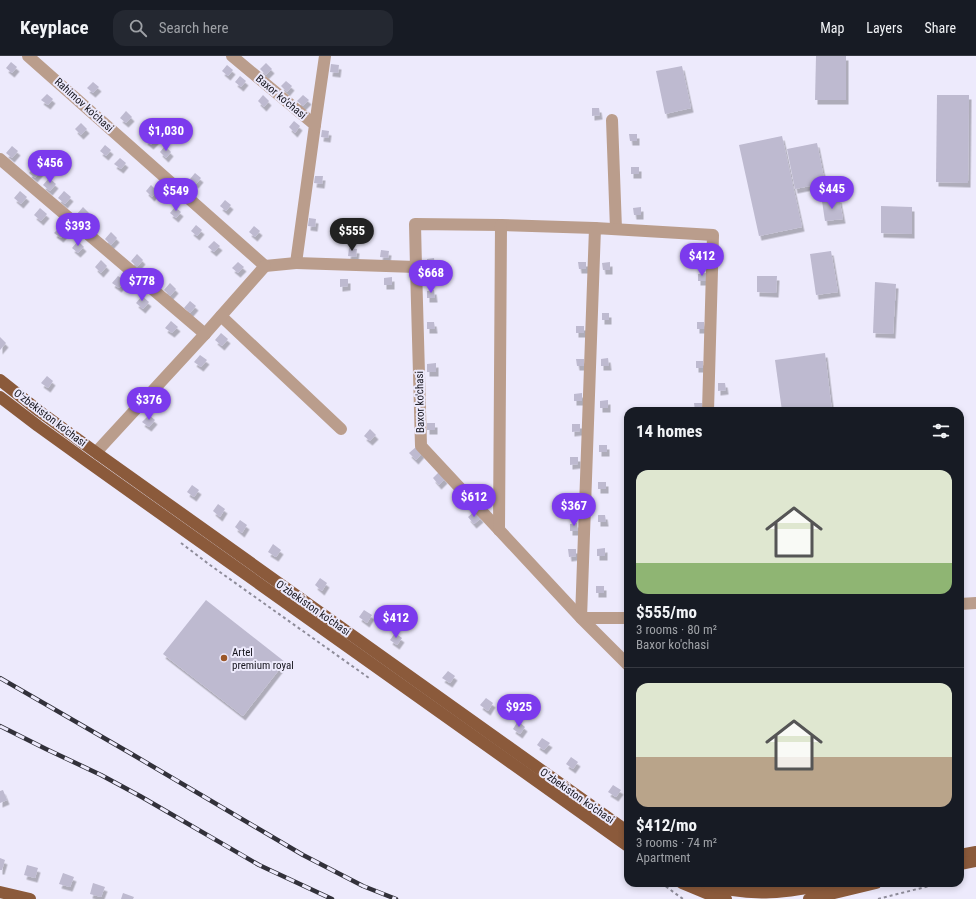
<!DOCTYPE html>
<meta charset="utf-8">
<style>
body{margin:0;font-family:"Roboto Condensed",sans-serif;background:#242831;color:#f1f3f6;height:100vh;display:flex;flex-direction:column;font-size:15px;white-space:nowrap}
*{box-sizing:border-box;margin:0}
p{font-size:13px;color:#9ea1a6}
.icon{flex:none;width:22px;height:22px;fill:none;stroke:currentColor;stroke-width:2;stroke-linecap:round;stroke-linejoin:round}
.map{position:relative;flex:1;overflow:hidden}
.side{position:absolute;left:624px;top:351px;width:340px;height:480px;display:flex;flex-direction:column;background:#171b24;border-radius:12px;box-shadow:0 2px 6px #0003}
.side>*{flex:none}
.price{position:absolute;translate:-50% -34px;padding:0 9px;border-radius:14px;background:#7c3aed;color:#fff;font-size:13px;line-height:26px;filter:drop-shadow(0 1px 2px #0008)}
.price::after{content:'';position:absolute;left:50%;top:24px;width:12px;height:9px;margin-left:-6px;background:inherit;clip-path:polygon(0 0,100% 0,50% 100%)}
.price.current{background:#222;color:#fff}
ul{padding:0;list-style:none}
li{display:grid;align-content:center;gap:8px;height:212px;padding:0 12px}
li+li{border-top:1px solid #363941}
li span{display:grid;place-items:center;height:124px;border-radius:12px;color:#555}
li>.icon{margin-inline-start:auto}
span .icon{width:72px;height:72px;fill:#fffc;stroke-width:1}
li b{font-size:17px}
h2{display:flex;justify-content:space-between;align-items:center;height:48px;padding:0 12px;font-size:17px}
header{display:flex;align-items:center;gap:24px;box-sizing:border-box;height:56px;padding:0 20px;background:#171b24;border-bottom:1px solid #363941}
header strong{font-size:19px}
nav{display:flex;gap:22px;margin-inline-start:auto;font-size:14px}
.search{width:280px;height:36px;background:#242831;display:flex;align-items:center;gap:10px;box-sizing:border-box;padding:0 14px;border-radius:12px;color:#9ea1a6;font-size:15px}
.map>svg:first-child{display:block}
.building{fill:#bebad0;filter:url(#shadow)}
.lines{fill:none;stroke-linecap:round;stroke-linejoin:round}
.path{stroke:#8e8c9a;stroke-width:2;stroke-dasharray:3 3;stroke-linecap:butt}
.minor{stroke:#ba9d8c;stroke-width:12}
.major{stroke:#8b5a3b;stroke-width:12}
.rail-casing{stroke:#32313a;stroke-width:4.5}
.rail{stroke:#edeafc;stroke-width:3;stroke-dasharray:9;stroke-linecap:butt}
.poi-dot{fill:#9b5728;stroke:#edeafc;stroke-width:1.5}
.labels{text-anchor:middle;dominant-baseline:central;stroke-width:4;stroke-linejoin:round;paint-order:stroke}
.street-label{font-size:11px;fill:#16151d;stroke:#edeafc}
.poi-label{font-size:11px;fill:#16151d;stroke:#edeafc;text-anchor:start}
</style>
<header>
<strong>Keyplace</strong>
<div class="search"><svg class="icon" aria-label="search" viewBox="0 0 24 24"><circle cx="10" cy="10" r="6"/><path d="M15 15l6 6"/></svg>Search here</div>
<nav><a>Map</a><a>Layers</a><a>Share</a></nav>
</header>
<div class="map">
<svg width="976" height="843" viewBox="0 0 976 843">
<defs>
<filter id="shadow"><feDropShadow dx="2.5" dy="4.5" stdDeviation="0" flood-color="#0004"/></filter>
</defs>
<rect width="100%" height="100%" fill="#edeafc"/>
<g class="building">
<path d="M816,0H846V44H815Z"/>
<path d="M11,6L17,11L12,17L6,12Z"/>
<path d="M266,7L272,13L266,19L260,13Z"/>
<path d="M331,8L339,9L338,17L330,16Z"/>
<path d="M227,9L233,14L228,20L222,15Z"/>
<path d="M682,10L691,52L665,58L656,15Z"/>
<path d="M240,20L246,25L241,31L235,26Z"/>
<path d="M286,25L292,30L287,36L281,30Z"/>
<path d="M93,26L99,31L93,37L87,32Z"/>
<path d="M47,38L53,43L48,49L41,44Z"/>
<path d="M263,39L269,45L264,51L258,45Z"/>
<path d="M303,39L309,44L303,50L297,45Z"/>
<path d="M937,39H969L968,127L936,126Z"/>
<path d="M592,52H599L600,59L592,60Z"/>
<path d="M126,55L132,61L126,67L120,62Z"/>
<path d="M294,65L300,70L295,77L289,71Z"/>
<path d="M81,67L87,73L81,79L75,73Z"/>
<path d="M322,74L329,75L328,82L321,81Z"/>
<path d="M151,78L157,83L151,89L145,84Z"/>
<path d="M629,78H637V85H630Z"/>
<path d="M782,80L802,171L759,180L739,89Z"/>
<path d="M817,87L825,127L795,133L787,93Z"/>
<path d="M105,89L111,94L106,100L100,95Z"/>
<path d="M12,90L18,95L12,102L6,97Z"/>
<path d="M165,90L171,96L166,102L160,96Z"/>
<path d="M120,102L126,107L121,113L114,108Z"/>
<path d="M35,110L41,115L35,122L29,117Z"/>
<rect x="631" y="111" width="8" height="7"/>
<path d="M195,117L201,122L196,128L190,123Z"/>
<path d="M315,120H323L322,128L314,127Z"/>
<path d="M49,122L56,128L50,135L43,129Z"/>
<path d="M151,129L157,135L152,141L146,135Z"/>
<path d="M20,135L27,141L21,148L14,142Z"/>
<path d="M64,135L71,141L65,148L58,142Z"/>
<path d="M839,142L843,163L825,165L822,145Z"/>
<path d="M225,144L231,149L226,155L220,150Z"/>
<path d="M881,150L912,151V178L881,177Z"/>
<path d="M83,151L89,157L83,164L77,158Z"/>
<path d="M175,151L181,156L176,162L170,157Z"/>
<path d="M641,151V159H634L633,152Z"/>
<path d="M40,152L47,158L41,165L34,159Z"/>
<path d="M309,162L316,163L315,171L308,170Z"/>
<path d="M196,169L202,174L197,180L191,175Z"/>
<path d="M61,170L67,175L61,182L54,177Z"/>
<path d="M254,170L260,175L255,181L249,176Z"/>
<path d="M111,176L117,182L111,189L105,183Z"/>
<path d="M78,185L84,191L78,197L72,192Z"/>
<path d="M214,185L220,190L214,196L208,191Z"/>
<path d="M349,192L357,193L356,201L348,200Z"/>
<path d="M381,194L389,195L388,202L380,201Z"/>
<path d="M831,195L838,236L816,239L810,198Z"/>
<path d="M137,198L143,204L137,211L131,205Z"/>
<path d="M434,202L435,210H427V203Z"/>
<path d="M101,204L107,210L101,217L95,211Z"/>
<path d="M238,206L244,211L238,217L232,212Z"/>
<path d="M578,206H586V213H579Z"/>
<path d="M610,206V214H603L602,207Z"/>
<path d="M153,213L160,219L154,225L147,220Z"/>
<path d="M706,217V225H698V218Z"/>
<path d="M118,220L125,225L119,232L112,227Z"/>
<path d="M757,220H777L776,237L757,236Z"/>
<path d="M392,221V229H384V222Z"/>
<path d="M340,223H348V230L340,231Z"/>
<path d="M875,226L896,228L893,278L873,277Z"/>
<path d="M170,227L176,233L170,240L164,234Z"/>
<path d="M434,234L435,242H427V235Z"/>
<path d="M142,240L149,246L143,253L136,247Z"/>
<path d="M190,245L196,250L190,257L184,252Z"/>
<rect x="602" y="257" width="7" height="7"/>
<path d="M171,265L178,271L172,277L165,272Z"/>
<path d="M427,266H434L435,273H427Z"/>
<path d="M697,266H704L705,273H697Z"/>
<rect x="576" y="270" width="8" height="7"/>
<path d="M221,277L228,283L222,290L215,284Z"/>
<path d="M0,281L6,287L0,294Z"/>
<path d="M825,297L832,355H782L775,304Z"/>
<path d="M200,299L207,304L201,311L194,306Z"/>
<path d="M608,302L609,310H601V303Z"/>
<path d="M576,303H584V310H577Z"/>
<rect x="696" y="305" width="7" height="7"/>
<path d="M436,307V316H427V308Z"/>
<path d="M47,320L53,325L48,332L41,327Z"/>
<path d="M718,327H725L726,334L718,335Z"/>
<path d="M582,337V345H574V338Z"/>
<path d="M608,344V352H600V345Z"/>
<path d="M694,347H702V354L695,355Z"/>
<path d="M149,359L155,364L149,371L142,366Z"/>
<rect x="427" y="367" width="8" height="7"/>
<path d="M572,368H580V375L572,376Z"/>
<path d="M370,373L376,379L370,385L364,380Z"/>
<rect x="599" y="389" width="8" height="7"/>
<path d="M416,391L422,397L416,404L409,397Z"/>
<path d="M570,401H578V408L570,409Z"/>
<path d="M439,416L445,423L439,429L433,422Z"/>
<rect x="598" y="426" width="8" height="7"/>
<path d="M192,429L199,434L194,441L187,436Z"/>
<rect x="570" y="437" width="8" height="7"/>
<path d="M218,448L225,453L220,461L213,455Z"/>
<path d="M475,455L481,462L474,468L468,461Z"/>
<path d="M598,459H605L606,466H598Z"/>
<path d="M240,464L247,469L242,477L235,471Z"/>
<path d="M577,467L578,475H570V468Z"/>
<path d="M273,488L281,494L276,501L268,496Z"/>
<path d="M605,492V500H597V493Z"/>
<path d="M568,493H576V500L569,501Z"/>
<path d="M320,522L327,527L322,535L315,529Z"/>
<rect x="596" y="530" width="8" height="7"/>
<path d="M206,544L285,606L243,660L163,598Z"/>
<path d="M364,554L372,559L367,567L359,561Z"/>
<path d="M395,577L402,582L397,589L390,584Z"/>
<path d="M448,615L455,620L450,627L442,622Z"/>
<path d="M486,642L493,647L488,655L480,649Z"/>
<path d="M518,665L525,671L520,678L513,673Z"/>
<path d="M542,682L550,687L544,694L537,689Z"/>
<path d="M571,701L578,706L573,713L566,708Z"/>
<path d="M613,729L621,734L616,741L608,736Z"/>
<path d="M3,734L7,744L0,747V735Z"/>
<path d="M0,802L5,804L2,814H0Z"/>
<path d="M27,809L38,812L35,822L24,819Z"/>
<path d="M63,817L74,821L70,831L59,828Z"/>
<path d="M93,827L105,831L101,841L90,838Z"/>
<path d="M123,837L134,841L133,843H121Z"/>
</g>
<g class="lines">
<g class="path">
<path d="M181,487L210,509L369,622"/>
<path d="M661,827L683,843"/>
<path d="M878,843L941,827"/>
</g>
<g class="minor">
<path d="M28,0L265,210"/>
<path d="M232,0L315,69L296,207L265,210"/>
<path d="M612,64L616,173"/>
<path d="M315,69L325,0"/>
<path d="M0,103L205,278"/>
<path d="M296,207L416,211L415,168L501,169L595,172"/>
<path d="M416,211L421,390L581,562H628"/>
<path d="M221,260L341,373"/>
<path d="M98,398L100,392L205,278L265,210"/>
<path d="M499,474L501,169"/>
<path d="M960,548L976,547"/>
<path d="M628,609L581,562L595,172L713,179L708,355"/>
</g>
<g class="major">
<path d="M0,324L39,355L98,398L628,776"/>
<path d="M0,341L38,370L88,406L628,790"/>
<path d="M960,799L976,796"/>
<path d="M960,808L976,805"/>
<path d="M682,827L706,837L726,843"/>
<path d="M706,827C748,843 792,836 834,827"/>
<path d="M0,836L30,843"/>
<path d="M809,843L876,827"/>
</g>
<defs>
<g id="rail">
<path d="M0,622L130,697L303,799L363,830L396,843"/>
<path d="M0,670L46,693L101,719L140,740L259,809L332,843"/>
</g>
</defs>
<use href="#rail" class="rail-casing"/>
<use href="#rail" class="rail"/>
</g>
<circle class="poi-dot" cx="224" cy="602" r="4"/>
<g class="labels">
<g class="street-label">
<text transform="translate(281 41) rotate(40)">Baxor ko'chasi</text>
<text transform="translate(84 49) rotate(42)">Rahimov ko'chasi</text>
<text transform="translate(420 346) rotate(-91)">Baxor ko'chasi</text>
<text transform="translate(50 362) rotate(37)">O'zbekiston ko'chasi</text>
<text transform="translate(313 552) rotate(35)">O'zbekiston ko'chasi</text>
<text transform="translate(577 740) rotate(35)">O'zbekiston ko'chasi</text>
</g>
<g class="poi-label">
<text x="232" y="596">Artel<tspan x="232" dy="13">premium royal</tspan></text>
</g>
</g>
</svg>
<b class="price" style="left:166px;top:96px">$1,030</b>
<b class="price" style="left:50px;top:128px">$456</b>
<b class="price" style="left:832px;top:154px">$445</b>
<b class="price" style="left:176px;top:156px">$549</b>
<b class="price" style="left:78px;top:191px">$393</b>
<b class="price current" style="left:352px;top:196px">$555</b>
<b class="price" style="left:702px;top:221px">$412</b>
<b class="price" style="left:431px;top:238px">$668</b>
<b class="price" style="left:142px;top:246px">$778</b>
<b class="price" style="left:149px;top:365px">$376</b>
<b class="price" style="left:474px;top:462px">$612</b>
<b class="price" style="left:574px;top:471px">$367</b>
<b class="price" style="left:396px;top:583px">$412</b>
<b class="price" style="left:519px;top:672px">$925</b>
<section class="side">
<h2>14 homes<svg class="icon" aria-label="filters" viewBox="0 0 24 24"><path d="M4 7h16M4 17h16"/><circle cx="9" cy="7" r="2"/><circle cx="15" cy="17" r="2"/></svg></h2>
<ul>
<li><span style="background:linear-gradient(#dfe7d0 75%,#8fb573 0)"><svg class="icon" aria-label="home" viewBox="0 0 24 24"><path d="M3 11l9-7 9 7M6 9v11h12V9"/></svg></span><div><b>$555/mo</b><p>3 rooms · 80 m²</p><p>Baxor ko'chasi</p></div></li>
<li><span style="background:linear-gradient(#dfe7d0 60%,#b9a48a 0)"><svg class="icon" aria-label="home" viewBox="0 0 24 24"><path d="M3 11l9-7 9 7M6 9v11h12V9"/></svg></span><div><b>$412/mo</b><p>3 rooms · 74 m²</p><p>Apartment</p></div></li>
</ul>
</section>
</div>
